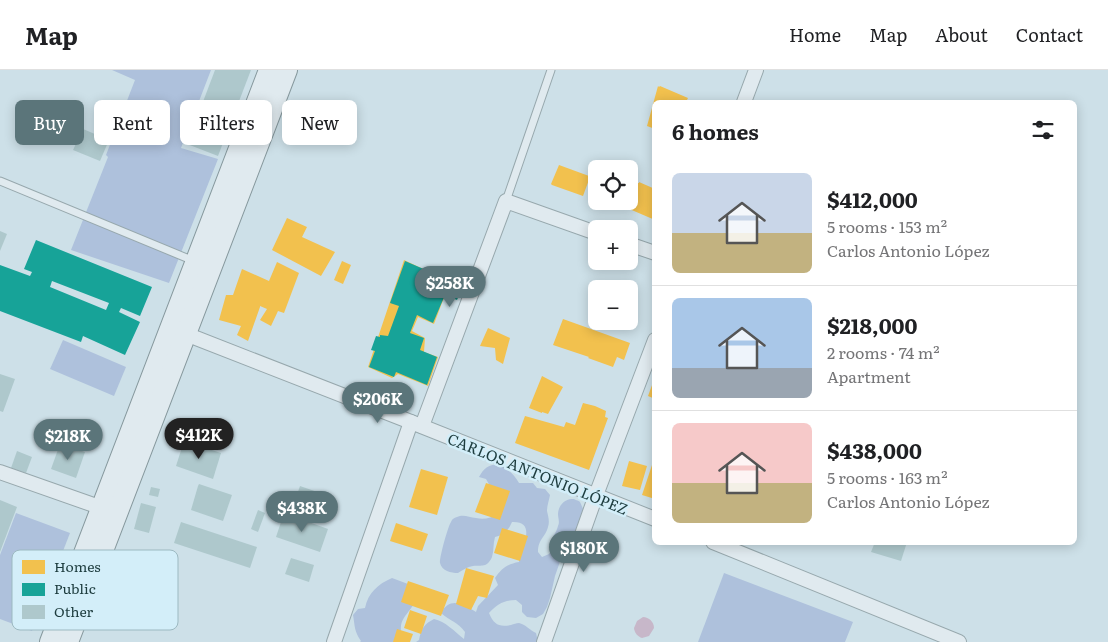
<!DOCTYPE html>
<meta charset="utf-8">
<style>
body{margin:0;font-family:Literata,serif;background:#f2f2f2;color:#202124;height:100vh;display:flex;flex-direction:column;font-size:19px;white-space:nowrap}
*{box-sizing:border-box;margin:0}
p{font-size:16px;color:#757577}
.icon{flex:none;width:28px;height:28px;fill:none;stroke:currentColor;stroke-width:2;stroke-linecap:round;stroke-linejoin:round}
.map{position:relative;flex:1;overflow:hidden}
.details{position:absolute;left:652px;top:30px;width:425px;height:445px;display:flex;flex-direction:column;background:#fff;border-radius:8px;box-shadow:0 2px 12px #0003}
.details>*{flex:none}
.guide{position:absolute;left:15px;top:30px;width:475px;height:45px;display:flex;gap:10px}
.controls{position:absolute;left:588px;top:90px;display:grid;gap:10px}
.controls a{display:grid;place-items:center;width:50px;height:50px;border-radius:8px;background:#fff;box-shadow:0 2px 12px #0003;font-size:25px}
.price{position:absolute;translate:-50% -42px;padding:0 11px;border-radius:18px;background:#5b757a;color:#fff;font-size:16px;line-height:32px;filter:drop-shadow(0 1px 2px #0008)}
.price::after{content:'';position:absolute;left:50%;top:30px;width:15px;height:11px;margin-left:-8px;background:inherit;clip-path:polygon(0 0,100% 0,50% 100%)}
.price.selected{background:#222;color:#fff}
ul{padding:0;list-style:none}
li{display:flex;align-items:center;gap:15px;height:125px;padding:0 20px}
li+li{border-top:1px solid #e0e0e0}
li span{display:grid;place-items:center;flex:none;width:140px;height:100px;border-radius:8px;color:#555}
li>.icon{margin-inline-start:auto}
span .icon{width:60px;height:60px;fill:#fffc;stroke-width:1}
li b{font-size:21px}
h2{display:flex;justify-content:space-between;align-items:center;height:60px;padding:0 20px;font-size:21px}
.tag{padding:0 18px;border-radius:8px;background:#fff;box-shadow:0 2px 12px #0003;font-size:18px;line-height:45px}
.tag.selected{background:#5b757a;color:#fff}
header{display:flex;align-items:center;gap:30px;box-sizing:border-box;height:70px;padding:0 25px;background:#fff;border-bottom:1px solid #e0e0e0}
header strong{font-size:24px}
nav{display:flex;gap:28px;margin-inline-start:auto;font-size:18px}
.map>svg:first-child{display:block}
.green{fill:#aec1dc}
.water{fill:#c7b7c9}
.homes{fill:#f2c14e}
.public{fill:#17a398;fill-rule:evenodd}
.building{fill:#aec8cc}
.lines{fill:none;stroke-linecap:round;stroke-linejoin:round}
.lane-casing{stroke:#97a8ad;stroke-width:9}
.street-casing{stroke:#97a8ad;stroke-width:16}
.secondary-casing{stroke:#86989d;stroke-width:22}
.lane{stroke:#e0eaef;stroke-width:7}
.street{stroke:#e0eaef;stroke-width:14}
.secondary{stroke:#e0eaef;stroke-width:20}
.labels{text-anchor:middle;dominant-baseline:central;stroke-width:5;stroke-linejoin:round;paint-order:stroke}
.street-label{font-size:15px;fill:#1d3c3e;stroke:#d3eef9}
.key{fill:#d3eef9;stroke:#9cb9c1;stroke-width:1}
.key-label{font-size:14px;fill:#1d3c3e}
</style>
<header>
<strong>Map</strong>
<nav><a>Home</a><a>Map</a><a>About</a><a>Contact</a></nav>
</header>
<div class="map">
<svg width="1108" height="572" viewBox="0 0 1108 572">
<rect width="100%" height="100%" fill="#cde0e8"/>
<g class="green">
<path d="M112,0H211L181,78L218,89L169,213L71,180L108,87L106,85L135,10Z"/>
<path d="M63,270L126,297L114,326L50,299Z"/>
<path d="M498,394C507,398 514,404 519,413H533L537,418L545,419L550,425C549,430 547,436 547,441C548,446 550,451 548,457C545,468 538,469 538,482L542,487L549,484L554,478C550,465 555,467 558,456C560,452 558,448 558,444C558,436 565,428 573,429C574,429 579,431 580,432L584,441L575,463L571,470L563,483L555,506L550,528L547,537L543,544L536,548L527,547L522,542V535L516,530C504,530 497,534 489,543C494,555 499,557 511,555C514,554 516,553 519,553C525,554 531,561 536,563L538,572H416L419,570C421,559 424,554 434,549C445,551 455,562 464,569L465,562C458,552 450,551 441,543C450,526 463,534 476,542L478,536L498,515L495,508C501,499 507,494 519,492C521,478 538,451 512,452C508,461 504,465 495,467C493,474 494,480 492,487C487,498 482,495 473,496C467,497 463,500 458,503C451,503 442,501 440,493C439,489 448,456 451,452C452,449 454,448 457,447C463,444 469,447 476,448C484,450 491,448 498,444L490,416L486,409L479,407C484,398 488,395 498,394Z"/>
<path d="M16,443L70,463L32,561L0,549V485Z"/>
<path d="M724,503L853,552L845,572H698Z"/>
<path d="M392,508L408,514L414,534C402,551 398,551 403,572H360L361,571C354,561 355,556 353,545L358,539L365,538C368,523 378,514 392,508Z"/>
</g>
<path class="water" d="M643,547C649,547 654,552 654,558L649,566L642,568C638,567 634,562 634,558L637,551Z"/>
<g class="homes">
<path d="M658,16L659,17L660,16L688,28L686,32H655V59L647,56Z"/>
<path d="M559,95L589,106L590,107L583,126L552,115L551,114Z"/>
<path d="M639,112L655,119V150L627,138L637,113H639Z"/>
<path d="M287,148L307,157L302,167L335,182L321,206L272,180Z"/>
<path d="M404,190L462,217L457,229L445,225L434,254L418,247L412,261L425,268L424,282L438,287L428,316L398,304L392,308L368,297Z"/>
<path d="M342,191L351,195L343,214L334,210Z"/>
<path d="M277,192L299,203L284,243L278,241L271,256L260,250L267,239L260,236V237L248,271L237,265L241,256L219,250L226,225H233L242,199L269,211Z"/>
<path d="M563,249L630,273L624,290L617,287L613,297L588,288L589,287L553,275Z"/>
<path d="M488,258L510,268L503,294L496,290L495,278L480,276Z"/>
<path d="M542,306L563,317L548,344L542,342V343L529,338Z"/>
<path d="M655,307V329L648,326Z"/>
<path d="M583,333L595,336L606,341L605,347L608,348L589,400L515,373L525,346L564,357L566,352L575,355Z"/>
<path d="M629,391L647,396L640,420L622,416Z"/>
<path d="M652,395L655,397V429L642,425Z"/>
<path d="M421,399L448,407L437,445L409,437Z"/>
<path d="M486,413L510,421L500,450L475,442Z"/>
<path d="M396,453L428,464L422,481L390,471Z"/>
<path d="M502,458L528,466L520,491L494,483Z"/>
<path d="M466,498L494,506L487,528L478,526L471,540L456,534Z"/>
<path d="M408,511L449,525L441,546L401,532Z"/>
<path d="M410,540L427,546L421,564L404,558Z"/>
<path d="M397,559L413,564L410,572H393Z"/>
</g>
<g class="public">
<path d="M36,170L152,217L140,246L121,238L119,242L140,252L125,285L83,266L81,272L0,241V195L30,206L32,202L24,199ZM52,211L109,233L106,240L50,217Z"/>
<path d="M405,191L463,216L457,230L445,225L433,253L417,245L410,263L424,268L420,280L437,287L427,315L396,302L394,307L369,297L375,281L371,280L376,266L380,267V265L388,266L399,236L390,233Z"/>
</g>
<g class="building">
<path d="M215,0H251L218,86L187,74Z"/>
<path d="M83,59L109,70L100,91L73,80Z"/>
<path d="M0,161L7,164L0,181Z"/>
<path d="M0,304L15,309L3,342L0,341Z"/>
<path d="M184,371L221,383L213,409L176,396Z"/>
<path d="M60,374L85,382L76,408L51,399Z"/>
<path d="M17,381L32,387L26,403L11,398Z"/>
<path d="M199,414L232,425L223,451L191,440L198,416Z"/>
<path d="M300,416L329,426L320,451L291,442Z"/>
<path d="M151,417L160,419L158,427L149,425Z"/>
<path d="M0,430L17,437L0,482Z"/>
<path d="M141,433L156,437L149,463L134,459Z"/>
<path d="M258,440L265,443L258,462L251,459Z"/>
<path d="M284,443L328,459L320,482L276,467Z"/>
<path d="M181,452L257,477L250,498L174,473Z"/>
<path d="M875,472H907L901,491L871,482Z"/>
<path d="M291,488L314,495L309,512L285,504Z"/>
</g>
<g class="lines">
<defs>
<g id="lane">
<path d="M0,111L194,191"/>
<path d="M506,131L551,0"/>
</g>
<g id="street">
<path d="M744,32L756,0"/>
<path d="M629,174L655,183"/>
<path d="M178,261L411,352L655,449"/>
<path d="M422,356L506,131L596,163"/>
<path d="M0,402L108,440"/>
<path d="M713,472L959,572"/>
<path d="M334,572L411,352"/>
<path d="M544,572L596,425L655,270"/>
</g>
<g id="secondary">
<path d="M50,572L269,0"/>
<path d="M68,572L287,0"/>
</g>
</defs>
<use href="#lane" class="lane-casing"/>
<use href="#street" class="street-casing"/>
<use href="#secondary" class="secondary-casing"/>
<use href="#lane" class="lane"/>
<use href="#street" class="street"/>
<use href="#secondary" class="secondary"/>
</g>
<g class="labels">
<g class="street-label">
<text transform="translate(538 403) rotate(22)">CARLOS ANTONIO LÓPEZ</text>
</g>
</g>
<rect x="12" y="480" width="166" height="80" rx="8" class="key"/>
<rect x="22" y="490" width="23" height="14" fill="#f2c14e"/>
<rect x="22" y="513" width="23" height="13" fill="#17a398"/>
<rect x="22" y="535" width="23" height="14" fill="#aec8cc"/>
<g class="key-label">
<text x="54" y="502">Homes</text>
<text x="54" y="524">Public</text>
<text x="54" y="547">Other</text>
</g>
</svg>
<div class="controls">
<a><svg class="icon" aria-label="locate" viewBox="0 0 24 24"><circle cx="12" cy="12" r="6"/><path d="M12 2v4M12 18v4M2 12h4M18 12h4"/></svg></a>
<a>+</a>
<a>−</a>
</div>
<b class="price" style="left:450px;top:238px">$258K</b>
<b class="price" style="left:378px;top:354px">$206K</b>
<b class="price selected" style="left:199px;top:390px">$412K</b>
<b class="price" style="left:68px;top:391px">$218K</b>
<b class="price" style="left:302px;top:463px">$438K</b>
<b class="price" style="left:584px;top:503px">$180K</b>
<div class="guide">
<a class="tag selected">Buy</a>
<a class="tag">Rent</a>
<a class="tag">Filters</a>
<a class="tag">New</a>
</div>
<section class="details">
<h2>6 homes<svg class="icon" aria-label="filters" viewBox="0 0 24 24"><path d="M4 7h16M4 17h16"/><circle cx="9" cy="7" r="2"/><circle cx="15" cy="17" r="2"/></svg></h2>
<ul>
<li><span style="background:linear-gradient(#c9d6e8 60%,#c2b280 0)"><svg class="icon" aria-label="home" viewBox="0 0 24 24"><path d="M3 11l9-7 9 7M6 9v11h12V9"/></svg></span><div><b>$412,000</b><p>5 rooms · 153 m²</p><p>Carlos Antonio López</p></div></li>
<li><span style="background:linear-gradient(#a9c7e8 70%,#9aa5b1 0)"><svg class="icon" aria-label="home" viewBox="0 0 24 24"><path d="M3 11l9-7 9 7M6 9v11h12V9"/></svg></span><div><b>$218,000</b><p>2 rooms · 74 m²</p><p>Apartment</p></div></li>
<li><span style="background:linear-gradient(#f6c9c9 60%,#c2b280 0)"><svg class="icon" aria-label="home" viewBox="0 0 24 24"><path d="M3 11l9-7 9 7M6 9v11h12V9"/></svg></span><div><b>$438,000</b><p>5 rooms · 163 m²</p><p>Carlos Antonio López</p></div></li>
</ul>
</section>
</div>
